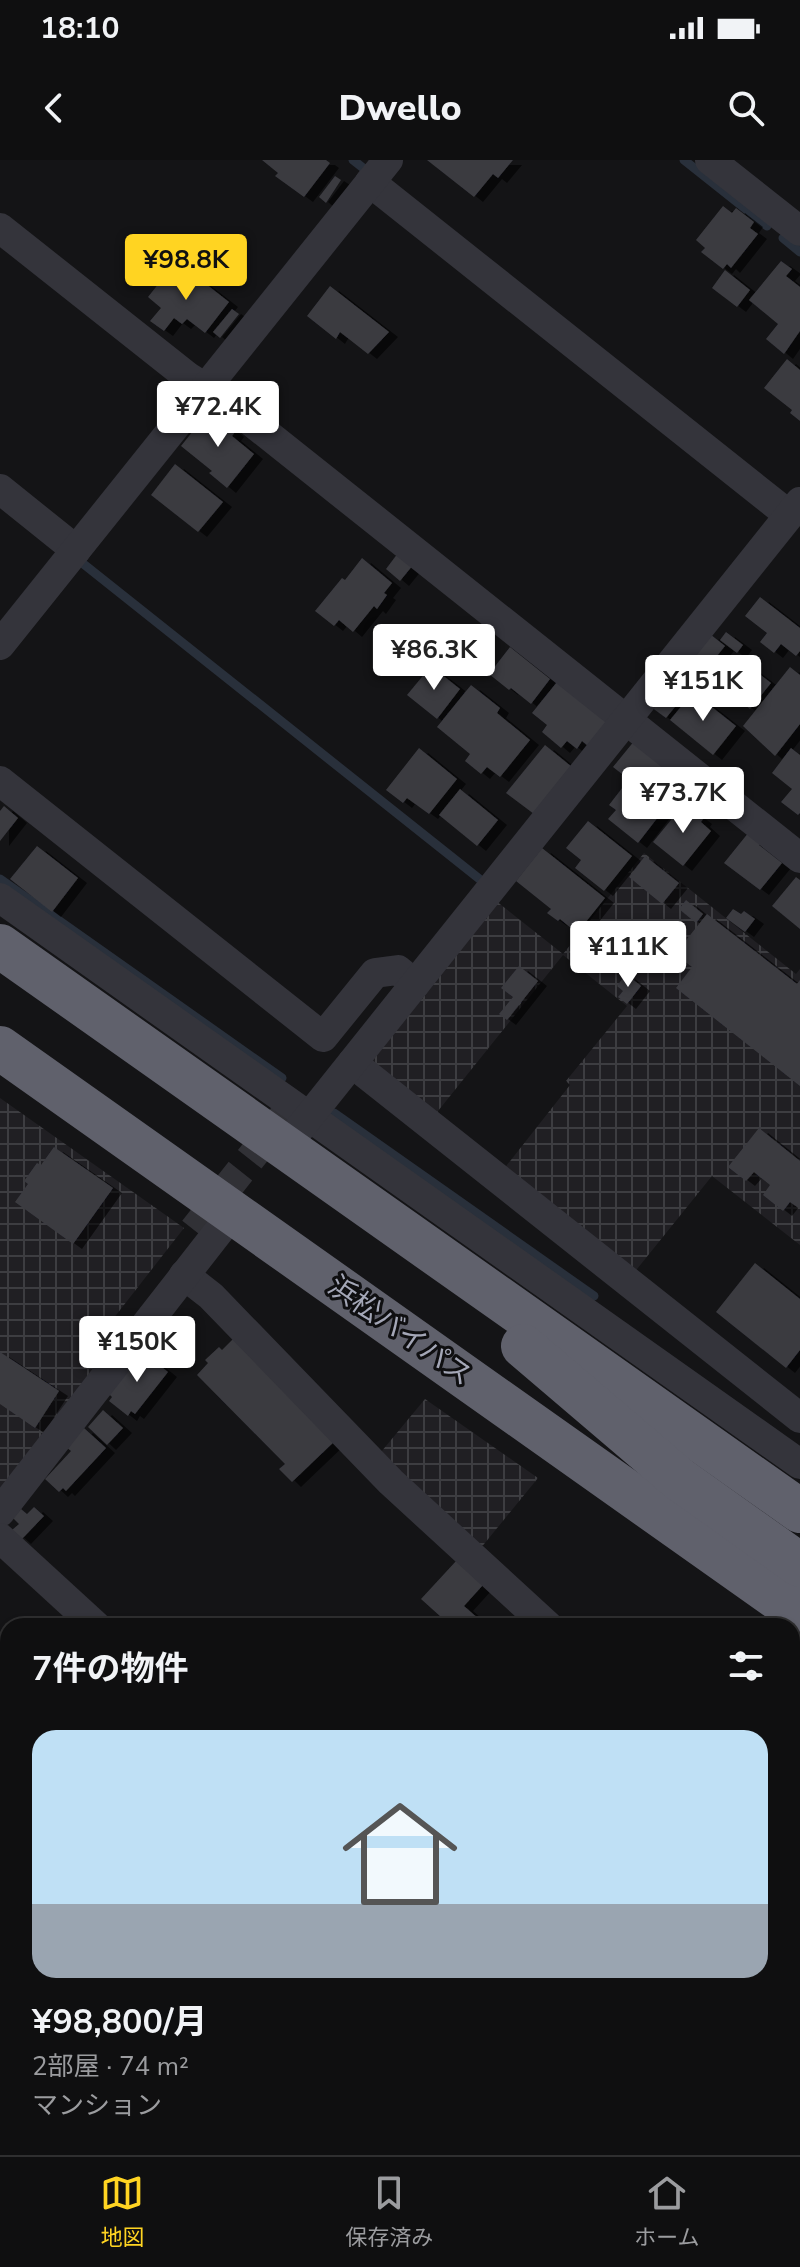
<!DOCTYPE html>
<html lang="ja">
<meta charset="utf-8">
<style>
body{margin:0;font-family:"Nunito Sans","Noto Sans JP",sans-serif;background:#181819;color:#f1f3f6;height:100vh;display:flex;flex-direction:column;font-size:30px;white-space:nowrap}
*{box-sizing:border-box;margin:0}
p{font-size:26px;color:#9b9c9f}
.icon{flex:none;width:44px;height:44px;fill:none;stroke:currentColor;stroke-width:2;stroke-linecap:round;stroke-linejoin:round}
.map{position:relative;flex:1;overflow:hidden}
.panel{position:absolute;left:0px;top:1458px;width:800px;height:538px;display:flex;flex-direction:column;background:#0f0f10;border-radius:24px 24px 0 0;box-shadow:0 2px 6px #0004,0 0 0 2px #2f2f30}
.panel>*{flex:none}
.price{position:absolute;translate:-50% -68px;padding:0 18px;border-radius:8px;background:#fff;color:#222;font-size:26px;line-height:52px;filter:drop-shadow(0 2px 4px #0008)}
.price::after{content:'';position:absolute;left:50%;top:48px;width:24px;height:18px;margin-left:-12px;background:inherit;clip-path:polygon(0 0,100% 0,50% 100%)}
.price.selected{background:#ffd422;color:#111}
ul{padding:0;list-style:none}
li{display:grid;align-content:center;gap:16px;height:424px;padding:0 32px}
li span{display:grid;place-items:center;height:248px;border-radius:24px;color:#555}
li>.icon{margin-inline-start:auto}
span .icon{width:144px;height:144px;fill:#fffc;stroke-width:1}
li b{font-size:34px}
h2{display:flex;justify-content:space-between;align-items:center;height:96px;padding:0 32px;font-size:34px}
.status{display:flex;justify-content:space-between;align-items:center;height:56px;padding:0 40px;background:#0f0f10;direction:ltr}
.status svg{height:22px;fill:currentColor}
header{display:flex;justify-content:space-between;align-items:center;height:104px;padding:0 32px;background:#0f0f10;font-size:36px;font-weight:800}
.menu{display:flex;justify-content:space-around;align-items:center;height:112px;border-top:2px solid #2f2f30;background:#0f0f10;font-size:22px;color:#9b9c9f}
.menu a{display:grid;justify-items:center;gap:4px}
.menu .selected{color:#ffd422}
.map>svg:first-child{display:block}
.industrial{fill:url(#industrial-grid)}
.forest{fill:url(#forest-firs)}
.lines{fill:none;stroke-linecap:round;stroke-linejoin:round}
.stream{stroke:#29303b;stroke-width:9}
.building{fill:#3b3b41;filter:url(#shadow)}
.minor-tunnel{stroke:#313136;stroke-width:30;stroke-dasharray:30 15;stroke-linecap:butt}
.minor{stroke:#34343b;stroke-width:30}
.highway{stroke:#60616c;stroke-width:44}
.labels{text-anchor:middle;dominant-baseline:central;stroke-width:6;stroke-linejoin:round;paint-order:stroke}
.street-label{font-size:28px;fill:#a4a7b7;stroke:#0f0f11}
</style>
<div class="status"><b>18:10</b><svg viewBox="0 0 49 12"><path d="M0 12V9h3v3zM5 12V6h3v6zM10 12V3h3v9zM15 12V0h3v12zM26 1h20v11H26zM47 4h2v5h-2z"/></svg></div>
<header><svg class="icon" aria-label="back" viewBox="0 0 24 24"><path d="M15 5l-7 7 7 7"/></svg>Dwello<svg class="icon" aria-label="search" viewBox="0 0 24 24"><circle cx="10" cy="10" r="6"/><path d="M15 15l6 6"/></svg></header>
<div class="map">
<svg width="800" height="1995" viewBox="0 0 800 1995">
<defs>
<pattern id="industrial-grid" width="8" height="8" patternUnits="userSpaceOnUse" patternTransform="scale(2)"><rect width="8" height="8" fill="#201f23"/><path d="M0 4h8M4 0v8" fill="none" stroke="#3d3d41"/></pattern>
<pattern id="forest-firs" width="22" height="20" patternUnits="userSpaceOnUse" patternTransform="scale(2)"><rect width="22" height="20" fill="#1b241d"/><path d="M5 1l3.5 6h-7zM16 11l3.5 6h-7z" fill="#39413c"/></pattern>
<filter id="shadow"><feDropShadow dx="9" dy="5" stdDeviation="0" flood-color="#0009"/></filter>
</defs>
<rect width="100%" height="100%" fill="#141416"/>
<g class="industrial">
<path d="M644,693L796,814L800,809V1085L712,1016L633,1114L503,1010L570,925L566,921L627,846L563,795L434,956L367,903L496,741L563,794Z"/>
<path d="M0,938L184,1068L106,1168L109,1197L0,1337Z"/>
<path d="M425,1239L538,1318L480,1389L381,1292Z"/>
</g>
<g class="forest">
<path d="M0,1685L8,1691V1803L0,1798Z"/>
<path d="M282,1988H416L426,1995H290Z"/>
</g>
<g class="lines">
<g class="stream">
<path d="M353,0L367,11"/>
<path d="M684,0L767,66"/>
<path d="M783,78L800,92"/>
<path d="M81,402L482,721"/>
<path d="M0,719L282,918"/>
<path d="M334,953L594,1136"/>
</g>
</g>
<g class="building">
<path d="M262,0H326L330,3L304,37L275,16L278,13Z"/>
<path d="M427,0H513L498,18L493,14L474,37Z"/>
<path d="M335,16L341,20L326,43L319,37Z"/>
<path d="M723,46L732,53L736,48L754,62L750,68L758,74L731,108L727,104L723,109L701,92L705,88L696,80Z"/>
<path d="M781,101L792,109L786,116L800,127V171L784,194L766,179L778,164L749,140Z"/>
<path d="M174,110L186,120L192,113L229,142L205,173L187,159L182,164L174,158L164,171L150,161L161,148L148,137L167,113L170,115Z"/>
<path d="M725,110L750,130L737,147L712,128Z"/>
<path d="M330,126L389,172L368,194L340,172L336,179L307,156Z"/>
<path d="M232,149L239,154L220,178L213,172Z"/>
<path d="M787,199L800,210V261L790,253L792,250L764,228Z"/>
<path d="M209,251L235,272L232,276L254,294L227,328L209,313L212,311L181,286Z"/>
<path d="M175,304L223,342L198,372L151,335Z"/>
<path d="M398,393L413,405L400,421L386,409Z"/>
<path d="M362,398L392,423L384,433L387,435L377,449L374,446L353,472L339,460L334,466L315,451L342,418L345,420Z"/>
<path d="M760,437L800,468V491L796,496L781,484L774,493L760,482L767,473L745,456Z"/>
<path d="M726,472L743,485L737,493L720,480Z"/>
<path d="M710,474L725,486L704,512L689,501Z"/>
<path d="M510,487L550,519L531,544L511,528L509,530L489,514Z"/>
<path d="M735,495L771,523L750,549L714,520Z"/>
<path d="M431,506L460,529L437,559L407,535Z"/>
<path d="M790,507L800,515V564L775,596L743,566Z"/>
<path d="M557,522L608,561L588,586L582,581L577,589L567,581L561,588L542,572L547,565L532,553Z"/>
<path d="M471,525L500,548L497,553L530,580L500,617L487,607L481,614L465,601L470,594L437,567Z"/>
<path d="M664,530L679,542L666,558L651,547Z"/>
<path d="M693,532L736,566L713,595L670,560Z"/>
<path d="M635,580L668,607L662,614L665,617L650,636L613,607Z"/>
<path d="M545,585L572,607L534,654L506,633Z"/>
<path d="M419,588L457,619L429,654L407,638L403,643L386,630Z"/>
<path d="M791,588L800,595V653L798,655L781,642L792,629L772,613Z"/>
<path d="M626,623L662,652L638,683L608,659L616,650L609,645Z"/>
<path d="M460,629L498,660L477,686L439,655Z"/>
<path d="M684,644L703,659L701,662L711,671L683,706L653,682Z"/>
<path d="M4,646L18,658L0,681V651Z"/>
<path d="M588,661L632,696L604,731L575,708L581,700L566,688Z"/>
<path d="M749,672L762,682L759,685L782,703L760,730L724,703Z"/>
<path d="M37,686L78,718L52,752L10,719Z"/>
<path d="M542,688L605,738L577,773L560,759L558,761L547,753L551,749L516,721Z"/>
<path d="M645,696L679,723L662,744L629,717Z"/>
<path d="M796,717L800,720V769L772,746Z"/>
<path d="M686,740L703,754L696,763L679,749Z"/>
<path d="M733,749L741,754L744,751L755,759L745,772L726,758Z"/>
<path d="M707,754L797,824L800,820V926L676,828L692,807L675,794Z"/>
<path d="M519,806L538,821L507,860L499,854L513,837L501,828Z"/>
<path d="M626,814L641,826L627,844L618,837L623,831L617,826Z"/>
<path d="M759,968L800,1001V1049L790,1042L783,1051L763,1035L770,1025L754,1012L746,1021L728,1007Z"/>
<path d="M54,987L113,1028L73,1084L15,1042L28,1024L24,1021L37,1003L41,1005Z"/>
<path d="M755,1103L800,1139V1190L786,1208L716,1152Z"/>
<path d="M233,1179L338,1278L292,1322L279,1309L285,1304L197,1215L208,1203L205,1200L219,1187L222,1190Z"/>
<path d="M142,1191L168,1212L135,1254L131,1251L128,1256L109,1241L112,1237L109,1234Z"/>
<path d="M0,1192L59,1231L35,1268L0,1244Z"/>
<path d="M103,1250L123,1268L107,1285L88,1267Z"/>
<path d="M84,1268L106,1288L66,1331L63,1328L59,1332L45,1319L71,1291L66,1287Z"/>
<path d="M34,1347L44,1356L22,1379L12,1370L19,1364L13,1358L21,1349L27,1354Z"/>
<path d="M457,1400L483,1425L464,1446L480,1460L474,1466H451L421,1439Z"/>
<path d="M617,1988H649L659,1995H612Z"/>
</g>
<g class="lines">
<path class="minor-tunnel" d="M194,1070L302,933"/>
<g class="minor">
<path d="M710,0L800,71"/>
<path d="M370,22L789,355"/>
<path d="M0,68L188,217L223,239L800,698"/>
<path d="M0,329L76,390"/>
<path d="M0,485L388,0"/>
<path d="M0,621L323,877L375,813L398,810L415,824"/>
<path d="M0,738L800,1304"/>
<path d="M352,903L800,1258"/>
<path d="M296,973L800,342"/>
<path d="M184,1115L211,1136L391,1322L548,1466"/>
<path d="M0,1352L233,1053"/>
<path d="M0,1378L96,1466"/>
<path d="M792,1697L800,1685"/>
<path d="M792,1717L800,1723"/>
<path d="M0,1858L8,1863"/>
<path d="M792,1986L800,1992"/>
<path d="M202,1988L211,1995"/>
<path d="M506,1995L513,1988"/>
</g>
<g class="highway">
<path d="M0,786L800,1351"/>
<path d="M0,888L800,1454"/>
<path d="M523,1186L679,1319L800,1405"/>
</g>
</g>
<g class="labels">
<g class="street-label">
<text transform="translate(400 1171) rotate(35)">浜松バイパス</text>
</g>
</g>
</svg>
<b class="price selected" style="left:186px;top:142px">¥98.8K</b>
<b class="price" style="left:218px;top:289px">¥72.4K</b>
<b class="price" style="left:434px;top:532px">¥86.3K</b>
<b class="price" style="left:703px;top:563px">¥151K</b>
<b class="price" style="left:683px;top:675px">¥73.7K</b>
<b class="price" style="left:628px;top:829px">¥111K</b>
<b class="price" style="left:137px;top:1224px">¥150K</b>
<section class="panel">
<h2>7件の物件<svg class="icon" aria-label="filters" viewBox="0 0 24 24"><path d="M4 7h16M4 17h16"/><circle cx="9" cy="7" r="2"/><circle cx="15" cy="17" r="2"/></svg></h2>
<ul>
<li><span style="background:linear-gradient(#bfe0f5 70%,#9aa5b1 0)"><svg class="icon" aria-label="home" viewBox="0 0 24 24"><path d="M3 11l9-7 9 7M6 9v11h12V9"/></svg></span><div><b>¥98,800/月</b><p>2部屋 · 74 m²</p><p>マンション</p></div></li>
</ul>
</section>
</div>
<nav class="menu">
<a class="selected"><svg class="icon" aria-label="map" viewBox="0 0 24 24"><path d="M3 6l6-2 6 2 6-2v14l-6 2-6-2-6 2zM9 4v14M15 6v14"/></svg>地図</a>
<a><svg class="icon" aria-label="saved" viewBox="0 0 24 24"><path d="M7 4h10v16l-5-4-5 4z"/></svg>保存済み</a>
<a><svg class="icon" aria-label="home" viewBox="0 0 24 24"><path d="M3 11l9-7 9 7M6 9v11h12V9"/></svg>ホーム</a>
</nav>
